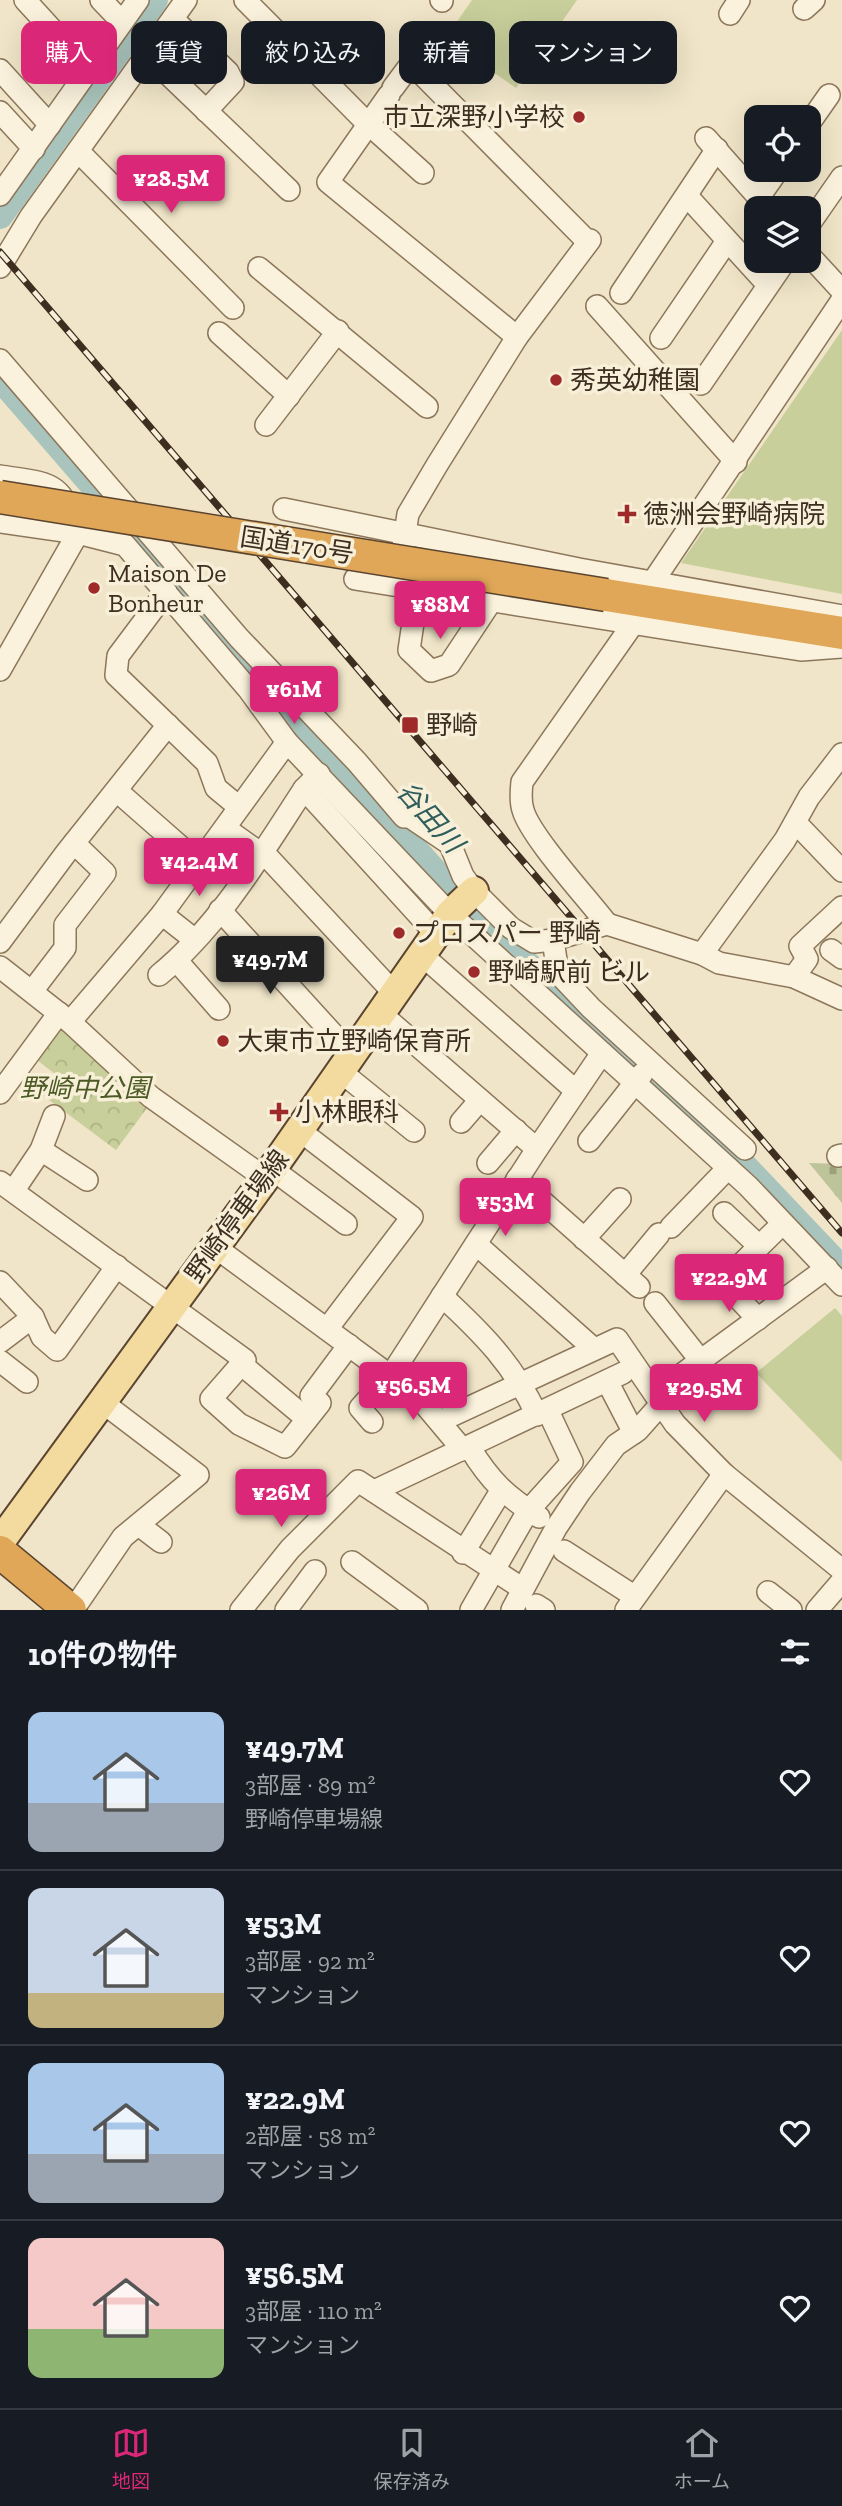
<!DOCTYPE html>
<html lang="ja">
<meta charset="utf-8">
<style>
body{margin:0;font-family:"Zilla Slab","Noto Sans JP",serif;background:#20242c;color:#f1f3f6;height:100vh;display:flex;flex-direction:column;font-size:26px;white-space:nowrap}
*{box-sizing:border-box;margin:0}
p{font-size:23px;color:#9ea1a6}
.icon{flex:none;width:38px;height:38px;fill:none;stroke:currentColor;stroke-width:2;stroke-linecap:round;stroke-linejoin:round}
.map{position:relative;height:1610px;overflow:hidden}
.sheet{display:flex;flex-direction:column;background:#171b24;flex:1}
.sheet>*{flex:none}
.banner{position:absolute;left:21px;top:21px;width:802px;height:63px;display:flex;gap:14px}
.buttons{position:absolute;left:744px;top:105px;display:grid;gap:14px}
.buttons a{display:grid;place-items:center;width:77px;height:77px;border-radius:14px;background:#171b24;box-shadow:0 7px 28px #0002;font-size:35px}
.price{position:absolute;translate:-50% -60px;padding:0 16px;border-radius:7px;background:#db2777;color:#fff;font-size:23px;line-height:46px;filter:drop-shadow(0 2px 4px #0008)}
.price::after{content:'';position:absolute;left:50%;top:42px;width:21px;height:16px;margin-left:-10px;background:inherit;clip-path:polygon(0 0,100% 0,50% 100%)}
.price.active{background:#222;color:#fff}
ul{padding:0;list-style:none}
li{display:flex;align-items:center;gap:21px;height:175px;padding:0 28px}
li+li{border-top:2px solid #363941}
li span{display:grid;place-items:center;flex:none;width:196px;height:140px;border-radius:14px;color:#555}
li>.icon{margin-inline-start:auto}
span .icon{width:84px;height:84px;fill:#fffc;stroke-width:1}
li b{font-size:30px}
h2{display:flex;justify-content:space-between;align-items:center;height:84px;padding:0 28px;font-size:30px}
.tag{padding:0 24px;border-radius:14px;background:#171b24;box-shadow:0 7px 28px #0002;font-size:24px;line-height:63px}
.tag.active{background:#db2777;color:#fff}
.dock{display:flex;justify-content:space-around;align-items:center;height:98px;border-top:2px solid #363941;background:#171b24;font-size:19px;color:#9ea1a6}
.dock a{display:grid;justify-items:center;gap:4px}
.dock .active{color:#db2777}
.map>svg:first-child{display:block}
.cemetery{fill:url(#cemetery-stones)}
.park{fill:url(#park-crowns)}
.garden{fill:#c8cf9b}
.lines{fill:none;stroke-linecap:round;stroke-linejoin:round}
.river{stroke:#a9c4bc;stroke-width:26}
.minor-casing{stroke:#8d775c;stroke-width:24}
.major-casing{stroke:#5b4530;stroke-width:32}
.highway-casing{stroke:#5b4530;stroke-width:35}
.minor{stroke:#faf2dc;stroke-width:21}
.major{stroke:#f3dba0;stroke-width:28}
.highway{stroke:#e0a758;stroke-width:32}
.rail-casing{stroke:#3d2e20;stroke-width:7}
.rail{stroke:#f7efd8;stroke-width:4.5;stroke-dasharray:13;stroke-linecap:butt}
.highway-bridge-casing{stroke:#5b4530;stroke-width:35;stroke-linecap:butt}
.highway-bridge{stroke:#e0a758;stroke-width:32}
.poi-dot{fill:#9e2b2a;stroke:#f7efd8;stroke-width:2.5}
.labels{text-anchor:middle;dominant-baseline:central;stroke-width:7;stroke-linejoin:round;paint-order:stroke}
.poi-label{font-size:26px;fill:#3d2e20;stroke:#f7efd8;text-anchor:start}
.street-label{font-size:26px;fill:#3d2e20;stroke:#f7efd8}
.park-label{font-size:26px;font-style:italic;fill:#4c5a26;stroke:#f7efd8}
.water-label{font-size:28px;font-style:italic;fill:#2f5d5b;stroke:#f7efd8}
</style>
<div class="map">
<svg width="842" height="1610" viewBox="0 0 842 1610">
<defs>
<pattern id="cemetery-stones" width="16" height="16" patternUnits="userSpaceOnUse" patternTransform="scale(1.75)"><rect width="16" height="16" fill="#bec49a"/><path d="M2 7V4a2 2 0 0 1 4 0v3zM10 15v-3a2 2 0 0 1 4 0v3z" fill="#9ca07d"/></pattern>
<pattern id="park-crowns" width="20" height="18" patternUnits="userSpaceOnUse" patternTransform="scale(1.75)"><rect width="20" height="18" fill="#c8cf9b"/><path d="M2 6a3 3 0 1 1 6 0M12 15a3 3 0 1 1 6 0" fill="none" stroke="#adb285"/></pattern>
</defs>
<rect width="100%" height="100%" fill="#f0e5c8"/>
<path class="cemetery" d="M809,1163L842,1164V1203Z"/>
<path class="park" d="M62,1025L150,1104L116,1150L41,1094L55,1074L33,1057Z"/>
<g class="garden">
<path d="M472,0H577L516,88L445,39Z"/>
<path d="M842,330V594L681,563Z"/>
<path d="M835,1308L842,1316V1462L756,1373Z"/>
</g>
<g class="lines">
<g class="river">
<path d="M0,216L155,0"/>
<path d="M0,378L191,599L472,913L735,1156L842,1269"/>
</g>
<defs>
<g id="minor">
<path d="M25,0L89,70"/>
<path d="M101,0L122,22"/>
<path d="M245,0L363,119L423,173"/>
<path d="M441,0L442,1"/>
<path d="M804,9L814,0"/>
<path d="M730,14L739,0"/>
<path d="M174,20L228,72L233,82L206,111"/>
<path d="M148,55L289,190"/>
<path d="M412,64L588,242"/>
<path d="M0,70L50,125"/>
<path d="M393,88L422,49"/>
<path d="M389,95L328,182L517,337"/>
<path d="M0,112L34,149"/>
<path d="M808,125L829,95"/>
<path d="M706,138L768,208"/>
<path d="M78,151L233,308"/>
<path d="M0,195L138,0"/>
<path d="M687,196L768,285"/>
<path d="M759,197L778,170"/>
<path d="M808,226L842,177"/>
<path d="M808,254L842,291"/>
<path d="M0,267L31,216L186,0"/>
<path d="M259,268L427,407"/>
<path d="M621,293L717,149"/>
<path d="M597,306L736,462"/>
<path d="M219,333L289,396"/>
<path d="M661,338L727,241"/>
<path d="M0,360L239,638L357,762L404,817H410L450,844L463,876L474,891L511,928L534,942L553,940L607,924L702,954L719,963L794,977L842,999"/>
<path d="M701,384L785,261"/>
<path d="M266,425L338,331"/>
<path d="M0,476C52,484 61,480 78,533L0,670"/>
<path d="M284,509L579,569L842,616"/>
<path d="M0,522L78,533L125,545L249,690L287,742L450,914L748,1186L842,1285"/>
<path d="M403,546L408,514L437,465L517,337L590,240"/>
<path d="M355,579L801,650L842,647"/>
<path d="M654,580L842,300"/>
<path d="M418,589L409,650L431,671L449,665L492,600"/>
<path d="M166,592L118,656L116,675L207,763L216,788L239,807"/>
<path d="M304,789L436,934"/>
<path d="M117,791L199,863"/>
<path d="M796,823L842,871"/>
<path d="M225,828L260,853"/>
<path d="M263,852L394,993"/>
<path d="M220,910L351,1054"/>
<path d="M162,914L195,940"/>
<path d="M607,924C588,899 530,836 523,810C520,801 521,791 522,782L635,621"/>
<path d="M553,940L558,973L591,1008L745,1149"/>
<path d="M0,942L66,853L168,725"/>
<path d="M831,950L842,958"/>
<path d="M702,954L785,840L809,797L842,754"/>
<path d="M422,955L576,1091"/>
<path d="M177,961L219,1009"/>
<path d="M0,967L70,1022L151,1097L265,1178"/>
<path d="M159,975C219,926 262,853 304,789L319,774"/>
<path d="M794,977L807,959L800,946L842,907"/>
<path d="M33,990L65,948V925L105,873L74,843"/>
<path d="M380,1013L537,1149"/>
<path d="M70,1022L162,914L287,742"/>
<path d="M340,1071L414,1131"/>
<path d="M0,1093L59,1013"/>
<path d="M461,1122L480,1100"/>
<path d="M299,1130L412,1217L327,1329"/>
<path d="M589,1141L642,1074"/>
<path d="M41,1150L87,1180"/>
<path d="M838,1156L842,1155"/>
<path d="M488,1163L516,1130"/>
<path d="M272,1169L346,1224"/>
<path d="M517,1179L639,1287"/>
<path d="M0,1182L245,1360L211,1399L239,1424L285,1447L320,1403L311,1396L349,1345"/>
<path d="M14,1190L41,1150L54,1116"/>
<path d="M724,1213L759,1246"/>
<path d="M671,1227L728,1168"/>
<path d="M584,1239L620,1199"/>
<path d="M476,1244L594,1349"/>
<path d="M215,1247L389,1375"/>
<path d="M625,1275L659,1234"/>
<path d="M0,1282L33,1317L42,1337L57,1350L117,1266"/>
<path d="M442,1296C483,1334 513,1364 537,1415"/>
<path d="M655,1303L701,1361"/>
<path d="M758,1319L723,1282L779,1227"/>
<path d="M0,1342L33,1317"/>
<path d="M0,1361L27,1382"/>
<path d="M242,1365L307,1419"/>
<path d="M395,1369L463,1450"/>
<path d="M607,1381L634,1433"/>
<path d="M655,1394L827,1268"/>
<path d="M440,1421L617,1339L675,1424L724,1474L842,1570"/>
<path d="M372,1422L360,1408L395,1369L537,1149L602,1053"/>
<path d="M470,1448C490,1481 506,1496 539,1517"/>
<path d="M374,1491L623,1373"/>
<path d="M140,1526L161,1542"/>
<path d="M564,1551L634,1596"/>
<path d="M463,1553L501,1491"/>
<path d="M352,1562L417,1610"/>
<path d="M768,1592L791,1610"/>
<path d="M536,1605L544,1610"/>
<path d="M73,1610L123,1537L198,1475L102,1402"/>
<path d="M241,1610L290,1549L358,1481L523,1589"/>
<path d="M286,1610L315,1571"/>
<path d="M471,1610L528,1511L572,1462L548,1411"/>
<path d="M512,1610L556,1528L580,1492L616,1445L638,1430L661,1404"/>
<path d="M626,1610L724,1474"/>
<path d="M817,1610L842,1581"/>
</g>
<path id="major" d="M0,1542L272,1169L450,914L474,891"/>
<g id="highway">
<path d="M606,595L842,633"/>
<path d="M0,1552L70,1610"/>
</g>
</defs>
<use href="#minor" class="minor-casing"/>
<use href="#major" class="major-casing"/>
<use href="#highway" class="highway-casing"/>
<use href="#minor" class="minor"/>
<use href="#major" class="major"/>
<use href="#highway" class="highway"/>
<defs>
<path id="rail" d="M0,252L842,1233"/>
</defs>
<use href="#rail" class="rail-casing"/>
<use href="#rail" class="rail"/>
<defs>
<path id="highway-bridge" d="M0,497L606,595"/>
</defs>
<use href="#highway-bridge" class="highway-bridge-casing"/>
<use href="#highway-bridge" class="highway-bridge"/>
</g>
<g class="poi-dot">
<circle cx="579" cy="117" r="7"/>
<circle cx="556" cy="380" r="7"/>
<path d="M623.5 503.5h7v7h7v7h-7v7h-7v-7h-7v-7h7z"/>
<circle cx="94" cy="588" r="7"/>
<rect x="401" y="716" width="18" height="18" rx="3.5"/>
<circle cx="399" cy="933" r="7"/>
<circle cx="474" cy="972" r="7"/>
<circle cx="223" cy="1041" r="7"/>
<path d="M275.5 1101.5h7v7h7v7h-7v7h-7v-7h-7v-7h7z"/>
</g>
<g class="labels">
<g class="poi-label">
<text x="565" y="117" text-anchor="end">市立深野小学校</text>
<text x="570" y="380">秀英幼稚園</text>
<text x="643" y="514">徳洲会野崎病院</text>
<text x="108" y="573">Maison De<tspan x="108" dy="30">Bonheur</tspan></text>
<text x="426" y="725">野崎</text>
<text x="413" y="933">プロスパー 野崎</text>
<text x="488" y="972">野崎駅前 ビル</text>
<text x="237" y="1041">大東市立野崎保育所</text>
<text x="295" y="1112">小林眼科</text>
</g>
<g class="street-label">
<text transform="translate(297 545) rotate(9)">国道170号</text>
<text transform="translate(237 1216) rotate(-54)">野崎停車場線</text>
</g>
<g class="park-label">
<text x="85" y="1088">野崎中公園</text>
</g>
<g class="water-label">
<text transform="translate(430 817) rotate(49)">谷田川</text>
</g>
</g>
</svg>
<div class="buttons">
<a><svg class="icon" aria-label="locate" viewBox="0 0 24 24"><circle cx="12" cy="12" r="6"/><path d="M12 2v4M12 18v4M2 12h4M18 12h4"/></svg></a>
<a><svg class="icon" aria-label="layers" viewBox="0 0 24 24"><path d="M12 4l9 5-9 5-9-5zM3 14l9 5 9-5"/></svg></a>
</div>
<b class="price" style="left:171px;top:215px">¥28.5M</b>
<b class="price" style="left:440px;top:641px">¥88M</b>
<b class="price" style="left:294px;top:726px">¥61M</b>
<b class="price" style="left:199px;top:898px">¥42.4M</b>
<b class="price active" style="left:270px;top:996px">¥49.7M</b>
<b class="price" style="left:505px;top:1238px">¥53M</b>
<b class="price" style="left:729px;top:1314px">¥22.9M</b>
<b class="price" style="left:413px;top:1422px">¥56.5M</b>
<b class="price" style="left:704px;top:1424px">¥29.5M</b>
<b class="price" style="left:281px;top:1529px">¥26M</b>
<div class="banner">
<a class="tag active">購入</a>
<a class="tag">賃貸</a>
<a class="tag">絞り込み</a>
<a class="tag">新着</a>
<a class="tag">マンション</a>
</div>
</div>
<section class="sheet">
<h2>10件の物件<svg class="icon" aria-label="filters" viewBox="0 0 24 24"><path d="M4 7h16M4 17h16"/><circle cx="9" cy="7" r="2"/><circle cx="15" cy="17" r="2"/></svg></h2>
<ul>
<li><span style="background:linear-gradient(#a9c7e8 65%,#9aa5b1 0)"><svg class="icon" aria-label="home" viewBox="0 0 24 24"><path d="M3 11l9-7 9 7M6 9v11h12V9"/></svg></span><div><b>¥49.7M</b><p>3部屋 · 89 m²</p><p>野崎停車場線</p></div><svg class="icon" aria-label="heart" viewBox="0 0 24 24"><path d="M12 20l-8-8c-3-5 5-10 8-4 3-6 11-1 8 4z"/></svg></li>
<li><span style="background:linear-gradient(#c9d6e8 75%,#c2b280 0)"><svg class="icon" aria-label="home" viewBox="0 0 24 24"><path d="M3 11l9-7 9 7M6 9v11h12V9"/></svg></span><div><b>¥53M</b><p>3部屋 · 92 m²</p><p>マンション</p></div><svg class="icon" aria-label="heart" viewBox="0 0 24 24"><path d="M12 20l-8-8c-3-5 5-10 8-4 3-6 11-1 8 4z"/></svg></li>
<li><span style="background:linear-gradient(#a9c7e8 65%,#9aa5b1 0)"><svg class="icon" aria-label="home" viewBox="0 0 24 24"><path d="M3 11l9-7 9 7M6 9v11h12V9"/></svg></span><div><b>¥22.9M</b><p>2部屋 · 58 m²</p><p>マンション</p></div><svg class="icon" aria-label="heart" viewBox="0 0 24 24"><path d="M12 20l-8-8c-3-5 5-10 8-4 3-6 11-1 8 4z"/></svg></li>
<li><span style="background:linear-gradient(#f6c9c9 65%,#8fb573 0)"><svg class="icon" aria-label="home" viewBox="0 0 24 24"><path d="M3 11l9-7 9 7M6 9v11h12V9"/></svg></span><div><b>¥56.5M</b><p>3部屋 · 110 m²</p><p>マンション</p></div><svg class="icon" aria-label="heart" viewBox="0 0 24 24"><path d="M12 20l-8-8c-3-5 5-10 8-4 3-6 11-1 8 4z"/></svg></li>
</ul>
</section>
<nav class="dock">
<a class="active"><svg class="icon" aria-label="map" viewBox="0 0 24 24"><path d="M3 6l6-2 6 2 6-2v14l-6 2-6-2-6 2zM9 4v14M15 6v14"/></svg>地図</a>
<a><svg class="icon" aria-label="saved" viewBox="0 0 24 24"><path d="M7 4h10v16l-5-4-5 4z"/></svg>保存済み</a>
<a><svg class="icon" aria-label="home" viewBox="0 0 24 24"><path d="M3 11l9-7 9 7M6 9v11h12V9"/></svg>ホーム</a>
</nav>
